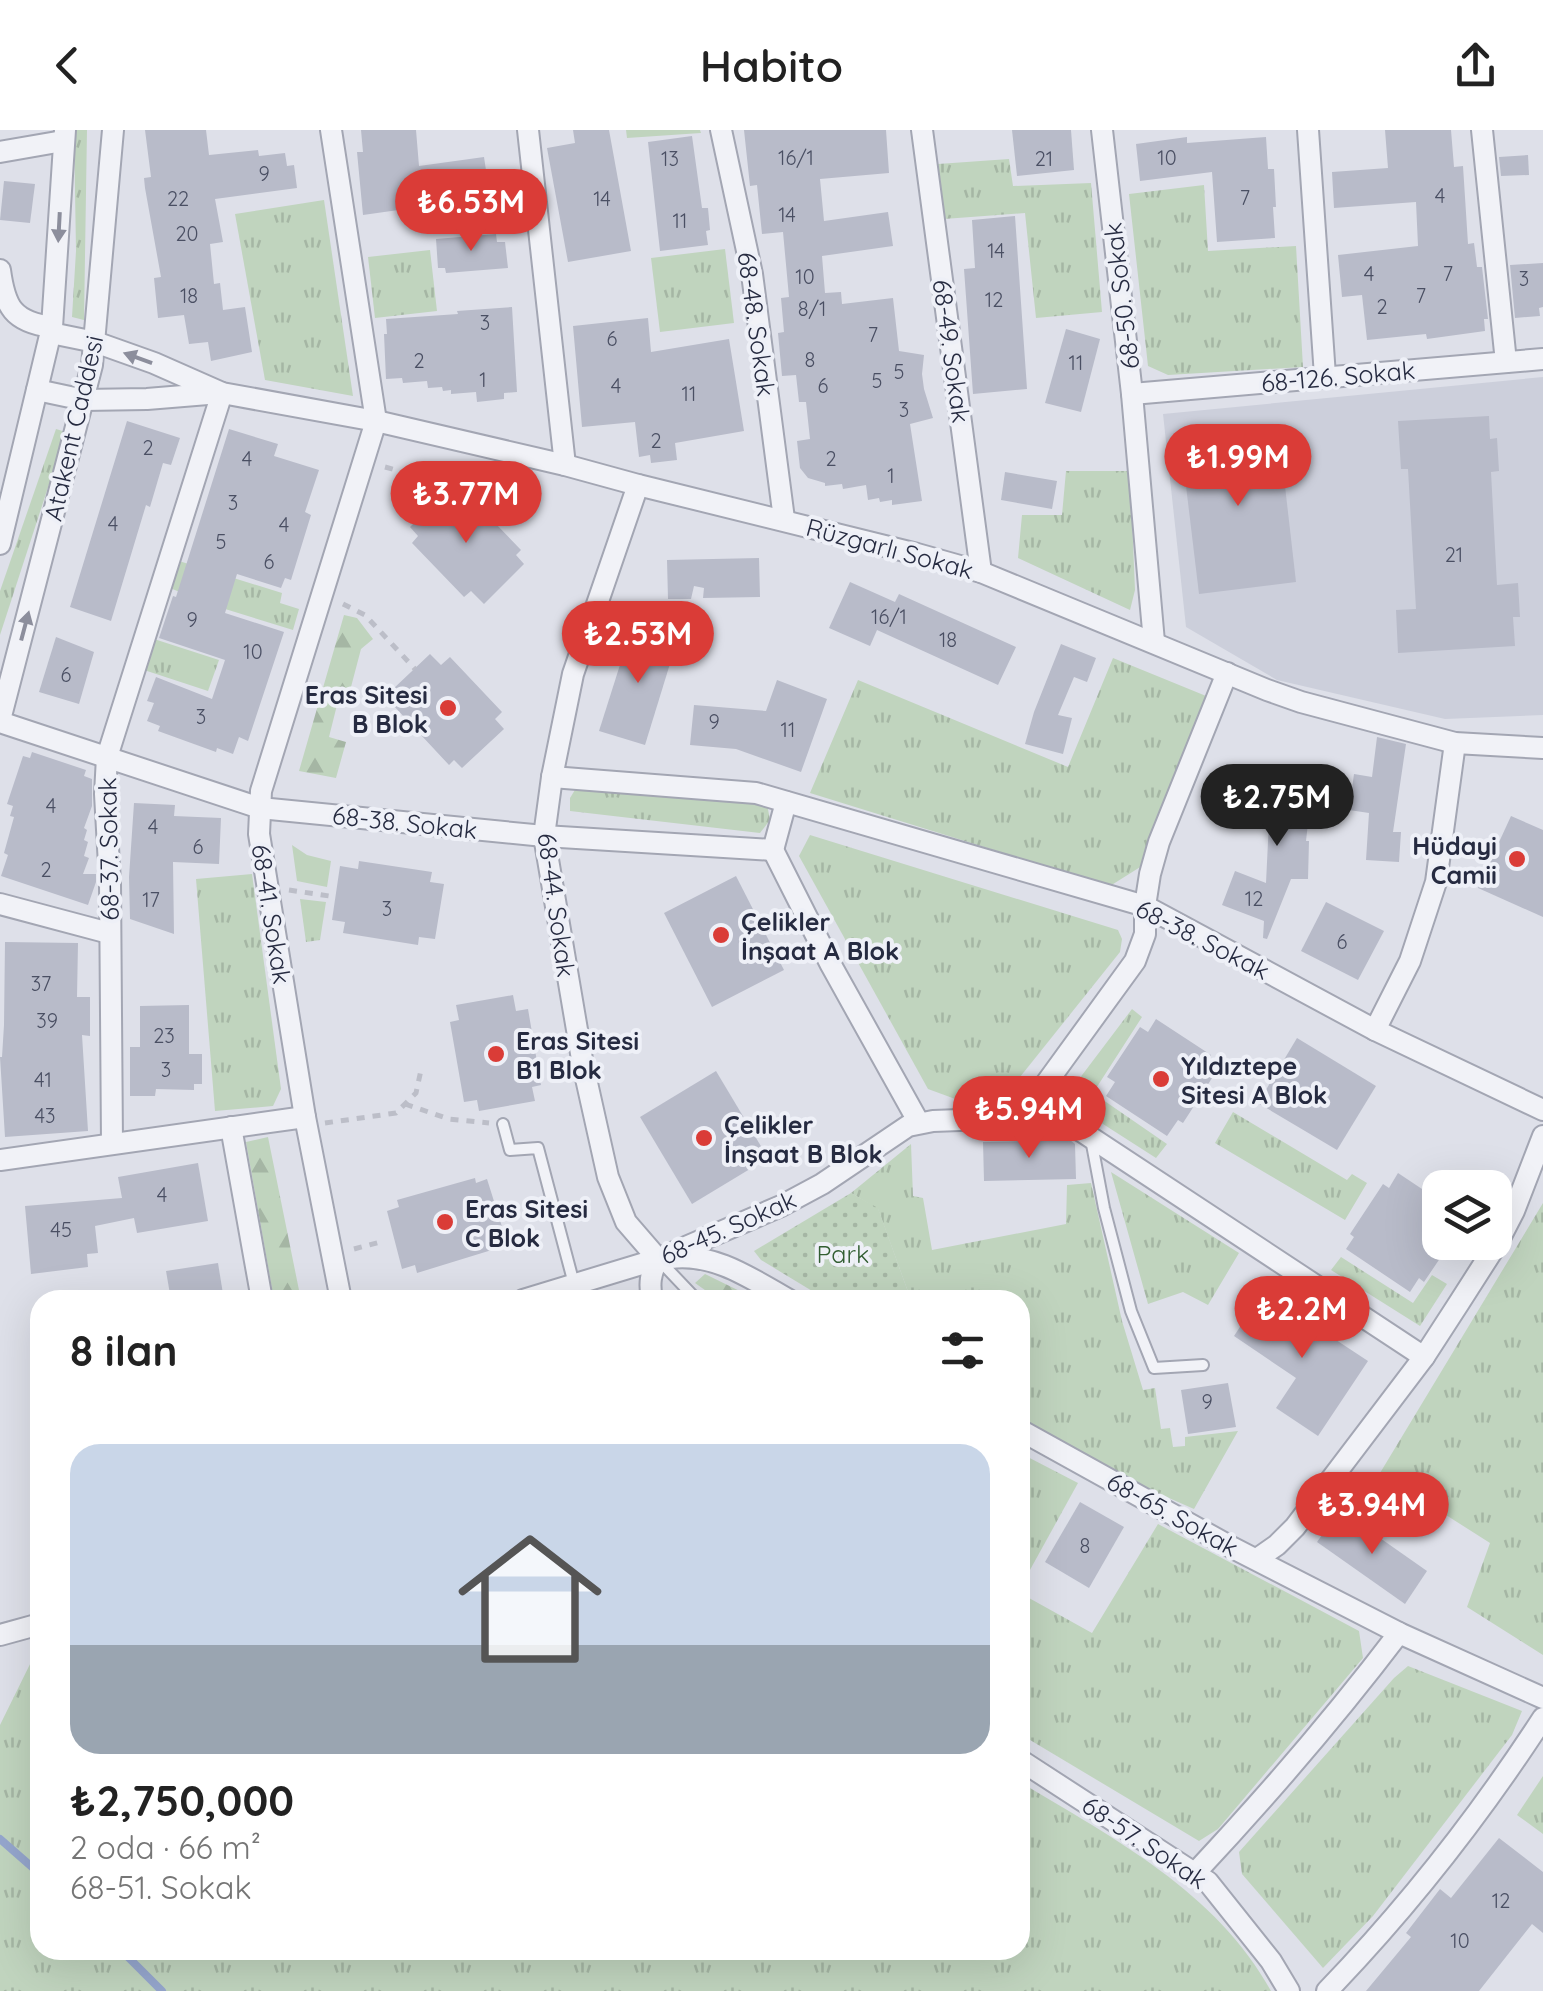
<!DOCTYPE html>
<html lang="tr">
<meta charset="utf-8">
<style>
body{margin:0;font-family:Quicksand,sans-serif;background:#f6f6f6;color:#222;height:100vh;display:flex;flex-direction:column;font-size:38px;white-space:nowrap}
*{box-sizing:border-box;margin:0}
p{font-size:32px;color:#767676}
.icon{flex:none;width:55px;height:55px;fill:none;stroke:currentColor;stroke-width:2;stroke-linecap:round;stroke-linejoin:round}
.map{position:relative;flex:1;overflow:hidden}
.details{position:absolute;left:30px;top:1160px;width:1000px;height:670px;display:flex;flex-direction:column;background:#fff;border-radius:30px;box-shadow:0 10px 40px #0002}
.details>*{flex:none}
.buttons{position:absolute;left:1422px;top:1040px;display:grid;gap:20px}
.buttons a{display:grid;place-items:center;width:90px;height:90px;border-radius:20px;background:#fff;box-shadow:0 10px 40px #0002;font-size:50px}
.price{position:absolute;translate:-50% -85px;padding:0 22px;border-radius:35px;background:#da3c37;color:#fff;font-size:32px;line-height:65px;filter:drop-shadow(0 2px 5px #0008)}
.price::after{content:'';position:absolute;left:50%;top:60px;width:30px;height:22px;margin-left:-15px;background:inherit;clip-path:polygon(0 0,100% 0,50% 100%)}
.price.active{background:#222;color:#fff}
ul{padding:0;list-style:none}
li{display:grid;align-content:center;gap:20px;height:530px;padding:0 40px}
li+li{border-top:2px solid #e0e0e0}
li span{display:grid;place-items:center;height:310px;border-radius:30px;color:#555}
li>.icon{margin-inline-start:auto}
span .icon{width:180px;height:180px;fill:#fffc;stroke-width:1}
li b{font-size:42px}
h2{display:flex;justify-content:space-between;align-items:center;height:120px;padding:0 40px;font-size:42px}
header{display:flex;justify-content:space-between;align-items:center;height:130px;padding:0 40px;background:#fff;font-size:45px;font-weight:600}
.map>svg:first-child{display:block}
.built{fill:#cccfdb}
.grass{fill:url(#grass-tufts)}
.forest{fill:url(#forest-firs)}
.park{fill:url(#park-dots)}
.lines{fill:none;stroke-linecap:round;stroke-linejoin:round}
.stream{stroke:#95a6cd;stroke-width:8}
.building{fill:#b8bbc9}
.lane-casing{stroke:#a3a6b3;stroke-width:14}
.street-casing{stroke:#a3a6b3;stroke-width:24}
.path{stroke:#bcbec8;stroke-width:5;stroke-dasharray:8 8;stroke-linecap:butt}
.lane{stroke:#f1f2f7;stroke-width:10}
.street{stroke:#f1f2f7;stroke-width:20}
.oneway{fill:#8c8e9c}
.poi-dot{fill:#da3c37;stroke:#eef0f7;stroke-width:4}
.labels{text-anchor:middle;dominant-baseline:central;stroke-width:8;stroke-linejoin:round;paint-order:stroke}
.number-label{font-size:20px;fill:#4a4f63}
.street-label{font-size:25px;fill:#262b41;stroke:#eef0f7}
.poi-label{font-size:25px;font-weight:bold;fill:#262b41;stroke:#eef0f7;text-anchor:start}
.park-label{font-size:25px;fill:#325e32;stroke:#eef0f7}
</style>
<header><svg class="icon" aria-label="back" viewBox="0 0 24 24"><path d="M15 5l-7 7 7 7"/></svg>Habito<svg class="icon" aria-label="share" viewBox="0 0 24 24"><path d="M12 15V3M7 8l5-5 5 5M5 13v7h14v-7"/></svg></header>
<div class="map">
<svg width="1543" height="1861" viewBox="0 0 1543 1861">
<defs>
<pattern id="grass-tufts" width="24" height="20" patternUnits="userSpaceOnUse" patternTransform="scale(2.5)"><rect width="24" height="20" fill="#c0d4be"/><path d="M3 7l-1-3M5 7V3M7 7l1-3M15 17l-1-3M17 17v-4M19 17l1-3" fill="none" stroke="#a5b6a4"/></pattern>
<pattern id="forest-firs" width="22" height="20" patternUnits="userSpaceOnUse" patternTransform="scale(2.5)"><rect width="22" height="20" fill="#c0d4be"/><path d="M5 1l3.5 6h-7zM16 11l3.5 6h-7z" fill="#a5b6a4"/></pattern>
<pattern id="park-dots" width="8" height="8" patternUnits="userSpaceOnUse" patternTransform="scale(2.5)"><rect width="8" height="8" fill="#c0d4be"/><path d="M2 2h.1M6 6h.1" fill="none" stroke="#a5b6a4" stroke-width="1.8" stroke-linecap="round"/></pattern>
</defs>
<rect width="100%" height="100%" fill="#dee0e9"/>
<path class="built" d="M1543,247V585L1445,589L1277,550L1186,497L1163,284Z"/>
<g class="grass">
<path d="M74,0H87L84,190L72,187L76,121Z"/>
<path d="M626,0H700L701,3L627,8Z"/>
<path d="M1009,29L1013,56L1091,53L1102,182L1036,188L1025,83L944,89L938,34Z"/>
<path d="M1204,55L1208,121L1296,116L1303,237L1168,245L1148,236L1129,64Z"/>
<path d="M324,70L353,266L265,250L235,84Z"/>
<path d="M725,119L734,193L660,202L651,128Z"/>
<path d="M430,120L437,181L375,188L368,127Z"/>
<path d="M56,299L66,302L0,505V461Z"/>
<path d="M1066,341H1130L1135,460L1130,480L1018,428L1022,385H1062Z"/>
<path d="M179,431L282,463L280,473L299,479L293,500L209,474L170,458Z"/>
<path d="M154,509L219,530L208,561L144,540Z"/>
<path d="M1113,528L1211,568L1145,734L1110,756L810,663L858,550L1068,637Z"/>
<path d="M578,655L767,674L770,690L760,703L570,681V668Z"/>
<path d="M810,705L1118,800L1122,809L1120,822L1016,952L989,963L958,970L928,959L799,726Z"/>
<path d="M292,715L307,725L331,731L327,757L297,751Z"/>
<path d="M252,744L281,959L273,976L215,981L196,749Z"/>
<path d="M300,769L326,772L320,810L306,812Z"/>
<path d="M1132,879L1142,887L1093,963L1167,1014L1156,1028L1064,969Z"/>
<path d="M1233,982L1347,1050L1352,1044L1367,1053L1345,1090L1215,1013Z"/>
<path d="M911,1014L913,1066L923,1068L932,1120L1066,1094L1067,1055L1091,1053L1122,1191L1143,1260L1155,1258L1161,1299L1170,1298L1173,1317L1185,1316V1307L1238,1301L1194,1379L1128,1350L1020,1289V1170H911L878,1079L851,1063Z"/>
<path d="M1111,1042L1239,1123L1208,1175L1183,1162L1148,1174Z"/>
<path d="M1543,1073V1525L1467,1477L1490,1413L1380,1343Z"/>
<path d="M1341,1127L1413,1173L1432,1145L1447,1154L1420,1196L1331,1140Z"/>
<path d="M1020,1323L1078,1353L1020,1458Z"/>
<path d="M1158,1394L1359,1501L1363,1528L1218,1699L1199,1711L1020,1604V1463L1092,1503Z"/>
<path d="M40,1525V1820H1020V1652C1113,1708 1217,1762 1271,1861H0V1595L34,1526Z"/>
<path d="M1408,1536L1522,1581L1512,1605L1373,1786L1323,1838L1242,1744L1239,1722L1394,1548Z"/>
<path d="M1543,1646V1704L1517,1685Z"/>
</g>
<g class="forest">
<path d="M344,485L357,488L373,509L361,519L346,576L337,575L329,607L346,612L336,648L299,641Z"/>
<path d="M268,1007L269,1012L301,1170H274L246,1012Z"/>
<path d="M705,1144L758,1170H719L695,1153Z"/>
</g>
<path class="park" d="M851,1063L878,1078L911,1170H827L761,1130L754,1121Z"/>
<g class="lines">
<g class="stream">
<path d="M0,1709L40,1744"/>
<path d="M121,1820L162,1861"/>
</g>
</g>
<g class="building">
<path d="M145,0H206L209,25L258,20L259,26L285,23L287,36L294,35L297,58L215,69L223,112L210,114L214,154L220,153L223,180L245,177L252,222L211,231L208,212L189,214L184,185L158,188L154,148L161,147L145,58L144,48L151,47Z"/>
<path d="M361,0H416L419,36L484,27L490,67L363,85L357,22H363Z"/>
<path d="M573,0H609L631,121L568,132L547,18L575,13Z"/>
<path d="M744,0H886L889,43L820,49L824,91L888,82L893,116L822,126L825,163L841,162L842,174L893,168L899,221L924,225L922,244L924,259L933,288L910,294L922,371L892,375V370L880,372L879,368L868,370L866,355L843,359L842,354L825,356V353L808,348L800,338L797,311L810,309L806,272H799L796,245L782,246L778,203L784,202L781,168L789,167L783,102L762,104L757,55L750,56Z"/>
<path d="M1012,0H1071L1074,40L1017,46Z"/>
<path d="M1385,0H1451L1454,37L1463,36L1468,114L1474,113L1477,137H1482L1488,189H1484L1485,201L1427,209L1426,204L1367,210L1362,165L1342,167L1338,125L1418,116L1416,72L1334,78L1332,42L1388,38Z"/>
<path d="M692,6L702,78H708L710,100L706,101L708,115L660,121L648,12Z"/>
<path d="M1187,7V13L1266,7L1268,39H1274L1276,77H1273L1275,108L1217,112L1212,42L1140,51L1136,14Z"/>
<path d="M1528,25L1529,45L1501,46L1499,27Z"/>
<path d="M4,51L35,54L30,93L0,90Z"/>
<path d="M1015,86L1027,259L973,264L964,139L975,138L972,90Z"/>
<path d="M496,104L497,112H505L508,138L446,143L445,138H438L436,109Z"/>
<path d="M1543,133V177L1539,178L1540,186L1515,188L1510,135Z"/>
<path d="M512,177L517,262L504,263V269L477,272L476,262L451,264V260L443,261L442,257L428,258L427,251L403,253L402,248L386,249L384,204H387L386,189L458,184L457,181Z"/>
<path d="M648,188L651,222L729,209L744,301L675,313L677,330L651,333L650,325L639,327L635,292L582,297L573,196Z"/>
<path d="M1066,199L1100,209L1081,282L1045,273Z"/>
<path d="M1489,286L1490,309L1497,308L1499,341L1491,342L1497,455L1518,453L1520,487H1513L1515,516L1398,523L1396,480L1416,479L1408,339H1401L1398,291Z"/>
<path d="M127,291L180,308L171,335L163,333L150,377L146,375L111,491L70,477Z"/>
<path d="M1278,295L1296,452L1199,464L1180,306Z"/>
<path d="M229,299L278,314L274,326L319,340L305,382L311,385L291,450L285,448L281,458L237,444L225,483L284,502L248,611L239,607L233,624L217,618L216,622L158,601L160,596L147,591L154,573L147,571L156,547L212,569L225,530L159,508L173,466L176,467Z"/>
<path d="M1005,342L1057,351L1052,379L1001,370Z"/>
<path d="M450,358L461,369L466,363L521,420L516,425L524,434L484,474L471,461L464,467L412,413L418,406L410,397Z"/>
<path d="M759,428L760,467L703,468L704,458L694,456L691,469H668L667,430Z"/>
<path d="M850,452L895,472L899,464L1016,517L998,555L877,500L870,516L829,498Z"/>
<path d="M632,497L677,511L645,615L599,601Z"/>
<path d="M56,507L94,522L79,574L39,562Z"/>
<path d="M1061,514L1096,528L1087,552L1074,547L1058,585L1072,588L1063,624L1025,614L1034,582Z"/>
<path d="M430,524L441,535L450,527L502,582L495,589L504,599L462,638L454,630L449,635L393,575L400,568L392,560Z"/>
<path d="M777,550L827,569L801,642L736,619L690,615L694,575L766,581Z"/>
<path d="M1377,607L1406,614L1393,702H1401L1399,732L1366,730L1369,683L1349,680L1354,644L1372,647Z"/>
<path d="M32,622L86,640L84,646L92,649V676L84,698L87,700L84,710L88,712L84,726L89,728L83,744H96V752L88,775L1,746L8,725L4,723L14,687L10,686L13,676L7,674L23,626L30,628Z"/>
<path d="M1264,643L1313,648L1306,711H1309L1308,749H1291L1267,809L1263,808L1264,791L1222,775L1235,741L1266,753L1269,691L1260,690Z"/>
<path d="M134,673L175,675L174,686L221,688L219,734L173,732L174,804L130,789L129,747Z"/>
<path d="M1511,686L1543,700V787L1478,758Z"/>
<path d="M359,731L432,742L430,752L444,754L435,809L419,807L418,815L343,803L345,792L332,790L340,736L358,739Z"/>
<path d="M736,746L784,840L712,877L664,783Z"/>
<path d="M1326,772L1384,801L1358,850L1301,821Z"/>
<path d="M5,812L78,813L77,867H90V906L82,905L88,1001L5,1007L0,927H2L4,895Z"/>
<path d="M513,865L516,881L528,879L541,955L532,957L535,971L479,981L477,970L464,972L450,892L459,890L456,875Z"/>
<path d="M189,875V924H202V954H194V960L156,959L155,966H130V917H140V876Z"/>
<path d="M1156,889L1211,925L1207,931L1213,935L1209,942L1214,945L1183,993L1178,990L1167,1006L1106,966L1115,952L1107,947L1140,897L1148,902Z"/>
<path d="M1297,908L1376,956L1337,1020L1258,973Z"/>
<path d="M716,941L768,1028L692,1074L640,987Z"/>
<path d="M1070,1010L1075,1014L1076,1049L984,1051L983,1012Z"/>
<path d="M198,1033L208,1091L137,1103L134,1088L95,1096L98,1123L87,1124L88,1137L31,1144L25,1076L122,1068L118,1047Z"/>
<path d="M1398,1043L1440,1071V1112H1451L1424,1152L1419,1148L1410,1162L1346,1119L1354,1107L1350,1104L1383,1054L1389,1058Z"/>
<path d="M475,1048L476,1053L487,1049L504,1103L492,1106L495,1119L417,1143L415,1135L402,1139L387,1081L399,1077L397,1070Z"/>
<path d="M218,1133L224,1170H171L166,1141Z"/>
<path d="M1263,1162L1368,1231L1318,1306L1276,1278L1296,1248L1234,1206Z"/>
<path d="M1228,1253L1236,1297L1188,1304L1181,1260Z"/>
<path d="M1080,1372L1124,1397L1089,1458L1045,1432Z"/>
<path d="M1340,1380L1427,1441L1405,1474L1317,1412Z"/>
<path d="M1499,1708L1543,1742V1803L1532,1794L1479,1861H1366L1411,1807L1406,1803L1440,1759L1451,1768Z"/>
</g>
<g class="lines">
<defs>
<g id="lane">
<path d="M503,994L510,1020L538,1018L574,1154"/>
<path d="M1091,1009L1104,1078L1131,1181L1154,1238L1203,1235"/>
<path d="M658,1129L697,1170"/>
</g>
<g id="street">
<path d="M331,0L376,291L261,661L259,704L305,987L341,1170"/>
<path d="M528,0L565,335"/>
<path d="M721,0L752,144L784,389"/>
<path d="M922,0L981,442"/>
<path d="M1102,0L1132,264L1154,512"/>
<path d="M1308,0L1325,246"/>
<path d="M1482,0L1506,232"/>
<path d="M0,22L63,11"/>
<path d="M0,140C5,177 13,192 52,197"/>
<path d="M51,203L95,212L154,233L222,263L376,291L565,335L638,355L917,424L981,442L1267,560L1301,572L1455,613L1543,618"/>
<path d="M37,260L84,270L147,269L220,263"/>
<path d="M1132,264L1543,229"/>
<path d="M638,355L573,544L552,647L544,706L583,935L608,1047L626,1092L658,1129"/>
<path d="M0,414L52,197L65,0"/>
<path d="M0,590L92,235L113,0"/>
<path d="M0,592L260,678L544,706L773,720L786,672"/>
<path d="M552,647L756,663L1145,776L1375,900L1543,980"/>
<path d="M773,720L831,835L919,993"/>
<path d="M0,774L109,803"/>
<path d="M1375,900L1410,831L1436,752L1455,613"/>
<path d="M1034,970L1424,1227"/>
<path d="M231,997L262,1170"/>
<path d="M112,1013L110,753L105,664L107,627L222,263"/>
<path d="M0,1030L305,987"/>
<path d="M670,1128C714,1122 752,1149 789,1170"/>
<path d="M523,1170L658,1129L781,1076L822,1054L908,996L933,991L987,989L1006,985L1034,970L1135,831L1145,804V776L1150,744L1159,712L1227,543"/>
<path d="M652,1170C649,1154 650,1144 658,1129"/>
<path d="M1020,1300L1233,1418L1399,1503L1543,1568"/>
<path d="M1257,1429L1277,1415L1295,1397L1424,1227L1459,1173L1498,1112L1514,1081L1543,1006"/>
<path d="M0,1505L40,1494"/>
<path d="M1020,1630L1208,1752L1271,1831L1289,1861"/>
<path d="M1196,1742C1268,1665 1336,1586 1399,1503"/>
<path d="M1327,1861C1407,1778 1480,1685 1543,1588"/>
</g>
</defs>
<use href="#lane" class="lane-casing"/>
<use href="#street" class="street-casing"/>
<g class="path">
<path d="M385,337L396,340L431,376"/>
<path d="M343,474L365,485L415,539"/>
<path d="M289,760L336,767"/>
<path d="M405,974L449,989L489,993"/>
<path d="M325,993L396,983L416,963L421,940"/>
<path d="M354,1119L384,1111"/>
</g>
<use href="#lane" class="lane"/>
<use href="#street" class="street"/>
</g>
<defs><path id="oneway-solid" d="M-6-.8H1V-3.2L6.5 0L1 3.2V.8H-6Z" transform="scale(2.5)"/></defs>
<g class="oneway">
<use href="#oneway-solid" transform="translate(59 97) rotate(93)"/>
<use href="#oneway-solid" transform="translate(138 228) rotate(-160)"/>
<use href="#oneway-solid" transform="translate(25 496) rotate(-75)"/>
</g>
<g class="poi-dot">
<circle cx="448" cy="578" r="10"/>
<circle cx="1517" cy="729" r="10"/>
<circle cx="721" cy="805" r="10"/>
<circle cx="496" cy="924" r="10"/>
<circle cx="1161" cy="949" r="10"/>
<circle cx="704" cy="1008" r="10"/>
<circle cx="445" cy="1092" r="10"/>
</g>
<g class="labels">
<g class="number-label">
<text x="796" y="27">16/1</text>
<text x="1167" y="27">10</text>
<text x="670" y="28">13</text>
<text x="1044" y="28">21</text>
<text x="264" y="43">9</text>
<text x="1440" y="65">4</text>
<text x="1245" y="67">7</text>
<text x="178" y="68">22</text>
<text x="602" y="68">14</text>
<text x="787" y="84">14</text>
<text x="680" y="90">11</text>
<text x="187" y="103">20</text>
<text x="996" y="120">14</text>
<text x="1369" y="143">4</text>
<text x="1448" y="143">7</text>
<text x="805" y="146">10</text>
<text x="1524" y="148">3</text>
<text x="189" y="165">18</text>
<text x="1421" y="165">7</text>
<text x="994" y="169">12</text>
<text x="1382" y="176">2</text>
<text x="812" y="178">8/1</text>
<text x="485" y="192">3</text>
<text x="873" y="204">7</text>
<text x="612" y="208">6</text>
<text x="810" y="229">8</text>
<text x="419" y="230">2</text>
<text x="1076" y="232">11</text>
<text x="899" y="241">5</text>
<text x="483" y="249">1</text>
<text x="877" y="250">5</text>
<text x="616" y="255">4</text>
<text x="823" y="255">6</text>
<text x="689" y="263">11</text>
<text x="904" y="279">3</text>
<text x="656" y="310">2</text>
<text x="148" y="317">2</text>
<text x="247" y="328">4</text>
<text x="831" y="328">2</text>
<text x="891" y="345">1</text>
<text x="233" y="372">3</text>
<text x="113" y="393">4</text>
<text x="284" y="394">4</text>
<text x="221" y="411">5</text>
<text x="1454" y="424">21</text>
<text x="269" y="431">6</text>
<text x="889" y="486">16/1</text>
<text x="192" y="489">9</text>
<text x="948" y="509">18</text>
<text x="253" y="521">10</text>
<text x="66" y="544">6</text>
<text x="201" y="586">3</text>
<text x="714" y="591">9</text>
<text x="788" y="599">11</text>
<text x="51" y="675">4</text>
<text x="153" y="696">4</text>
<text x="198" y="716">6</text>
<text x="46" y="739">2</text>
<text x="1254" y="768">12</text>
<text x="151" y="769">17</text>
<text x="387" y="778">3</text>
<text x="1342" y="811">6</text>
<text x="41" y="853">37</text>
<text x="47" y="890">39</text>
<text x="164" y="905">23</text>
<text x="166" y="939">3</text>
<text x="43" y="949">41</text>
<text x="45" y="985">43</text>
<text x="162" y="1064">4</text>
<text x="61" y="1099">45</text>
<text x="1207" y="1271">9</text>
<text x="1085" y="1415">8</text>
<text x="1501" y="1770">12</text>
<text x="1460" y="1810">10</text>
</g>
<g class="street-label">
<text transform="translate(1121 166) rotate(-97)">68-50. Sokak</text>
<text transform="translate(757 194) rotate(82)">68-48. Sokak</text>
<text transform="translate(952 221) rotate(82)">68-49. Sokak</text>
<text transform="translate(1338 246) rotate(-5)">68-126. Sokak</text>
<text transform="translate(73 298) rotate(-77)">Atakent Caddesi</text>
<text transform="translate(890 418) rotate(15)">Rüzgarlı Sokak</text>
<text transform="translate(405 692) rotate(6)">68-38. Sokak</text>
<text transform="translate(108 719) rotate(-91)">68-37. Sokak</text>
<text transform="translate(557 775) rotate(82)">68-44. Sokak</text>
<text transform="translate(272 784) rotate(81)">68-41. Sokak</text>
<text transform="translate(1203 809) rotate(27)">68-38. Sokak</text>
<text transform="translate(728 1097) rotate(-24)">68-45. Sokak</text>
<text transform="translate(1173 1384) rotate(29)">68-65. Sokak</text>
<text transform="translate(1145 1712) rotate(34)">68-57. Sokak</text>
</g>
<g class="poi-label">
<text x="428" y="564" text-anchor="end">Eras Sitesi<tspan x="428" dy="29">B Blok</tspan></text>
<text x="1497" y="715" text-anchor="end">Hüdayi<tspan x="1497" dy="29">Camii</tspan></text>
<text x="741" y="791">Çelikler<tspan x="741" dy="29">İnşaat A Blok</tspan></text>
<text x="516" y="910">Eras Sitesi<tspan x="516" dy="29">B1 Blok</tspan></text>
<text x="1181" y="935">Yıldıztepe<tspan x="1181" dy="29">Sitesi A Blok</tspan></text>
<text x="724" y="994">Çelikler<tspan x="724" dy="29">İnşaat B Blok</tspan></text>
<text x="465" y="1078">Eras Sitesi<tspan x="465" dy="29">C Blok</tspan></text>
</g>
<g class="park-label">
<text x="843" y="1123">Park</text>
</g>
</g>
</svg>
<div class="buttons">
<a><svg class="icon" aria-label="layers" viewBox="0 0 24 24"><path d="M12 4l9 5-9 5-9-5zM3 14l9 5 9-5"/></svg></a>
</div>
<b class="price" style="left:471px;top:124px">₺6.53M</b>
<b class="price" style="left:1238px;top:379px">₺1.99M</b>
<b class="price" style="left:466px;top:416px">₺3.77M</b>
<b class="price" style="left:638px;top:556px">₺2.53M</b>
<b class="price active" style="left:1277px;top:719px">₺2.75M</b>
<b class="price" style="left:1029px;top:1031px">₺5.94M</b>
<b class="price" style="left:1302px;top:1231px">₺2.2M</b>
<b class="price" style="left:1372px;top:1427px">₺3.94M</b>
<section class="details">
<h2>8 ilan<svg class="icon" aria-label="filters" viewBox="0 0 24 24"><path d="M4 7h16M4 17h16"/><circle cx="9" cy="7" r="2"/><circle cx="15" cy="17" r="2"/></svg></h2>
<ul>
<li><span style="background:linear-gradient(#c9d6e8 65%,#9aa5b1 0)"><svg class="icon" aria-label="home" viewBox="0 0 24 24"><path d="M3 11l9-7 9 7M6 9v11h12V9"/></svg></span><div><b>₺2,750,000</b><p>2 oda · 66 m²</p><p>68-51. Sokak</p></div></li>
</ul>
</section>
</div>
